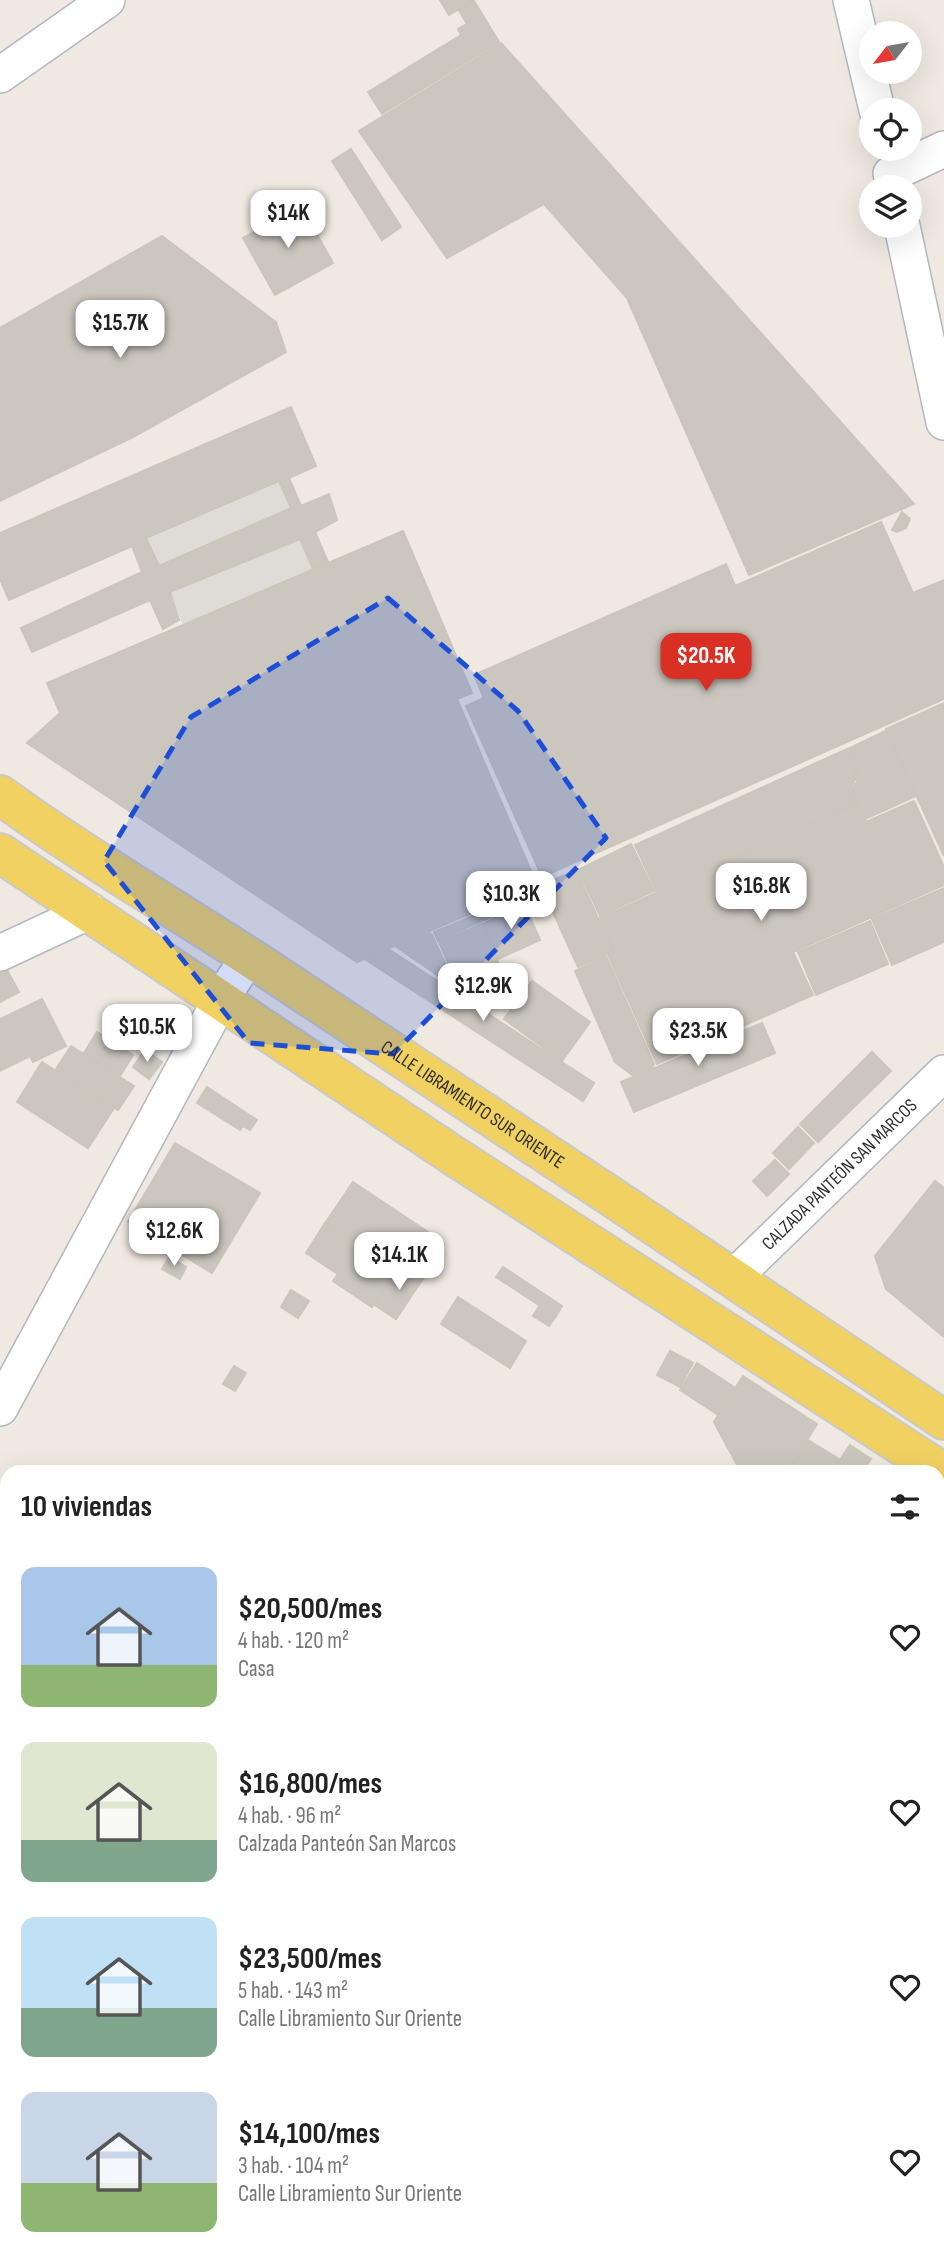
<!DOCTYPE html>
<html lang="es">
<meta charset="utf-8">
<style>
body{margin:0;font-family:"Sofia Sans Condensed",sans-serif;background:#f2f2f2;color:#222;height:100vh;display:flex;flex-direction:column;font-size:26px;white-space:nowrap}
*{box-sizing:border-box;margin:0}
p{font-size:23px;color:#767676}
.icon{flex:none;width:38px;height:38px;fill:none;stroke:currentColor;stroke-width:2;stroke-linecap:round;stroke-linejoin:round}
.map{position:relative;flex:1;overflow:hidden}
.side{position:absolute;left:0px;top:1465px;width:945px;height:800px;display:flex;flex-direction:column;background:#fff;border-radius:21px 21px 0 0;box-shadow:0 7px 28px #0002}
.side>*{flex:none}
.needle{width:46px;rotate:239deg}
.buttons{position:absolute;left:859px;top:21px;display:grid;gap:14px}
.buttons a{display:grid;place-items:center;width:63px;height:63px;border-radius:50%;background:#fff;box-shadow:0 7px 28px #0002;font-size:35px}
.price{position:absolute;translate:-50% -60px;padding:0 16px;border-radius:14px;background:#fff;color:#222;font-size:23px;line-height:46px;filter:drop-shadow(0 2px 4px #0008)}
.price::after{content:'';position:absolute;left:50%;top:42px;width:21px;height:16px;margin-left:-10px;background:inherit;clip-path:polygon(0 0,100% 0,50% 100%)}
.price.on{background:#d93025;color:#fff}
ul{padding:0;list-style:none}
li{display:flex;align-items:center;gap:21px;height:175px;padding:0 21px}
li span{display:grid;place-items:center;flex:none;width:196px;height:140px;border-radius:14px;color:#555}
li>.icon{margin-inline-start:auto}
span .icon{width:84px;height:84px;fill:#fffc;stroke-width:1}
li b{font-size:30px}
h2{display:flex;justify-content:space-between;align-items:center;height:84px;padding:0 21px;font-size:30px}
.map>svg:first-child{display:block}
.plaza{fill:#dfdcd8}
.building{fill:#cbc7bf;stroke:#cbc5ba;stroke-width:2;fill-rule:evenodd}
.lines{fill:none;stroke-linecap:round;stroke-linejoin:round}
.minor-casing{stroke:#b4b7c1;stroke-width:38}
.major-casing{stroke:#c9c9c9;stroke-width:42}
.minor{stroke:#fff;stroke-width:35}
.major{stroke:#f2d163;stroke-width:38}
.marked{fill:#1d4ed8;fill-opacity:0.2;stroke:#1d4ed8;stroke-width:5;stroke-dasharray:14 9;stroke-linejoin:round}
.labels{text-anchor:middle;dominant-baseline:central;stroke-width:5;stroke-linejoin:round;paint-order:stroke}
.street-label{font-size:19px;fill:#2e2e2e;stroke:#fff}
</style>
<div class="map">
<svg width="944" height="2264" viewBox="0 0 944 2264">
<rect width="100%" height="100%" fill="#efe9e1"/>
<g class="plaza">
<path d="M279,481L291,508L159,566L146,538Z"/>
<path d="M300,539L313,569L183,625L170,592Z"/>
</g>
<g class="building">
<path d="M440,0H474L449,15Z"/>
<path d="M474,1L499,42L382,114L368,92L461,35L458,29L467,24L459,10Z"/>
<path d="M501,43L914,504L749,575L627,298L544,204L447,258L359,131Z"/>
<path d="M351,149L401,227L382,240L332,161Z"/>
<path d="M301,206L333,263L275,295L243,238Z"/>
<path d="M162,236L276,322L286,352L133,437L0,501V328Z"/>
<path d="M291,407L316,466L289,478L301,506L329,494L337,520L315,532L328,562L313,569L300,539L170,592L179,620L163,629L150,600L32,652L21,628L142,572L132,546L9,600L0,579V533ZM279,481L291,508L159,566L146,538Z"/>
<path d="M902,512L910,519L906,528L897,532L892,530Z"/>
<path d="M881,522L913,593L944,580V699L542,877L466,706L484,698L474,675L726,564L735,586Z"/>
<path d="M403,531L472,693L457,699L537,885L357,962L27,743L60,713L47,683Z"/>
<path d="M944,703V856L886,729Z"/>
<path d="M885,731L916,796L865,819L851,789L857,782V767L848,749Z"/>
<path d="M847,749L855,767V780L849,789L856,803L657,893L635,845Z"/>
<path d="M914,801L944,867V885L793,952L813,995L657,1064L608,955L615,952L600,918L857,803L866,822Z"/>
<path d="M631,844L654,891L600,916L578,870Z"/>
<path d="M576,870L613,951L578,967L541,886Z"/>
<path d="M944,888V942L892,965L872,919Z"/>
<path d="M517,898L520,904L438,941L434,932Z"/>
<path d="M524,903L540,940L498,959L483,924Z"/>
<path d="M870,921L888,964L816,995L798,952Z"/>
<path d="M482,924L498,962L492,964L496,973L472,983L469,974L455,979L439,942Z"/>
<path d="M428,932L432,935L451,976L447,970L440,977L395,946Z"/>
<path d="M390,950L594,1083L583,1101L366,960Z"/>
<path d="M606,956L654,1064L651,1069L634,1076L615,1062L575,971Z"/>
<path d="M0,957L19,992L0,1002Z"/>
<path d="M532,981L590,1022L562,1061L504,1019Z"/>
<path d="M42,999L66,1046L33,1062L30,1056L0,1071V1019Z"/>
<path d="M762,1023L775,1053L634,1112L621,1082Z"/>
<path d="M97,1032L133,1055L120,1076L84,1053Z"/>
<path d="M71,1046L134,1086L118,1110L56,1069Z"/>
<path d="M145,1050L162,1062L149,1079L133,1067Z"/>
<path d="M872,1052L891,1071L818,1142L800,1124Z"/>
<path d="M42,1062L114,1108L88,1148L17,1102Z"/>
<path d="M207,1087L257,1120L250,1130L243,1126L240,1130L197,1103Z"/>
<path d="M798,1127L814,1143L789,1169L773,1153Z"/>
<path d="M175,1143L260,1193L212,1273L128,1222Z"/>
<path d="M775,1160L789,1174L767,1196L753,1181Z"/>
<path d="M935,1181L944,1188V1337L886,1289L875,1256Z"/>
<path d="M353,1182L428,1232L402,1272L326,1222Z"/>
<path d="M325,1223L396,1270L372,1307L333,1281L338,1274L306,1253Z"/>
<path d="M169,1257L186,1267L180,1279L162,1269Z"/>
<path d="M406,1266L424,1277L396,1319L375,1305L398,1270L402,1272Z"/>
<path d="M503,1267L562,1306L556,1316L496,1277Z"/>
<path d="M291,1290L309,1301L298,1318L281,1307Z"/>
<path d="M458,1297L526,1341L510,1368L441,1324Z"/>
<path d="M540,1305L556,1316L549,1326L533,1316Z"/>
<path d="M670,1351L693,1363L680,1387L657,1375Z"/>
<path d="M697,1363L734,1387L717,1414L680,1390Z"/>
<path d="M234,1366L246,1373L235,1391L223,1384Z"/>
<path d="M743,1376L817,1424L787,1472H741L714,1422Z"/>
<path d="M808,1440L839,1459L831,1472H789Z"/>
<path d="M850,1445L871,1459L862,1472H839L834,1469Z"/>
<path d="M938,1528L944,1531V1563L938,1560Z"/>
<path d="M7,1530V1563L0,1549V1534Z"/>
<path d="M938,1562L944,1566V1579L938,1588Z"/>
<path d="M944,1581V1622L938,1618V1591Z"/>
<path d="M944,1656V1677L938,1673Z"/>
<path d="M0,1879L7,1893V1985L0,1988Z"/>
<path d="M7,2010V2101L0,2105V2014Z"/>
</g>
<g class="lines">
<defs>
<g id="minor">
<path d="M851,0L877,110"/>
<path d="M0,75L107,0"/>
<path d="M891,174L944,149"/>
<path d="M902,226L944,422"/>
<path d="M0,953L90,911"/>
<path id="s1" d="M734,1277L944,1073"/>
<path d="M0,1408L221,999L249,956"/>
<path d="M938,1491L944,1499"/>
<path d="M938,1790H944"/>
<path d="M0,2155L7,2152"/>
<path d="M367,2258L381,2264"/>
<path d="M813,2258L816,2264"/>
</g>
<g id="major">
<path id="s2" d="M0,795C91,861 188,916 281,978C503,1124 724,1271 944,1420"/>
<path d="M0,853L454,1156L944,1473"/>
</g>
</defs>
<use href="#minor" class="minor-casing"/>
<use href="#major" class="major-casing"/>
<use href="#minor" class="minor"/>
<use href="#major" class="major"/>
</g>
<path class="marked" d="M388,598L518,711L606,838L393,1054L249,1043L104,861L191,717Z"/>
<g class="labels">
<g class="street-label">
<text stroke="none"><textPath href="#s2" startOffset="565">CALLE LIBRAMIENTO SUR ORIENTE</textPath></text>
<text stroke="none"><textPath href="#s1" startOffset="147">CALZADA PANTEÓN SAN MARCOS</textPath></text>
</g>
</g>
</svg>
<div class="buttons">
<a><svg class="needle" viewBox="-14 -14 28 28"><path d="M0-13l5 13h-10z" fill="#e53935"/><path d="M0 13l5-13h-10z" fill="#767676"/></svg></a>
<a><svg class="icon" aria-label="locate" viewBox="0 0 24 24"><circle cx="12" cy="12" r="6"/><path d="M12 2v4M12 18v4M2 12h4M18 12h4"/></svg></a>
<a><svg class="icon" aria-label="layers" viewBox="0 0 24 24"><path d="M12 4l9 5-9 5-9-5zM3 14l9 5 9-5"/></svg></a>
</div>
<b class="price" style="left:288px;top:250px">$14K</b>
<b class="price" style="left:120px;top:360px">$15.7K</b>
<b class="price on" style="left:706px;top:693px">$20.5K</b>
<b class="price" style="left:761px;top:923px">$16.8K</b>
<b class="price" style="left:511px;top:931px">$10.3K</b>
<b class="price" style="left:483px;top:1023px">$12.9K</b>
<b class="price" style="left:147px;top:1064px">$10.5K</b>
<b class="price" style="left:698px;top:1068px">$23.5K</b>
<b class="price" style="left:174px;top:1268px">$12.6K</b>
<b class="price" style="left:399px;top:1292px">$14.1K</b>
<section class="side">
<h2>10 viviendas<svg class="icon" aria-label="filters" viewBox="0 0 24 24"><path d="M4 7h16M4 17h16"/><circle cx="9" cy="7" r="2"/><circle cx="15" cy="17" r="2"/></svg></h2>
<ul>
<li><span style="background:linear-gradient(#a9c7e8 70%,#8fb573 0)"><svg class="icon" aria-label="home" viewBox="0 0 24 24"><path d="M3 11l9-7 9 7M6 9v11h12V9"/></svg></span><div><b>$20,500/mes</b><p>4 hab. · 120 m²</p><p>Casa</p></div><svg class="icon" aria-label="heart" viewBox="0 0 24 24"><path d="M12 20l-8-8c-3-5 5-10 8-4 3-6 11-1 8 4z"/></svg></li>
<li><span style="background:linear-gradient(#dfe7d0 70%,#7fa58c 0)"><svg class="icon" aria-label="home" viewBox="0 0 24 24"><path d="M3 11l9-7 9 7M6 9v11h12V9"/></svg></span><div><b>$16,800/mes</b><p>4 hab. · 96 m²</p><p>Calzada Panteón San Marcos</p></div><svg class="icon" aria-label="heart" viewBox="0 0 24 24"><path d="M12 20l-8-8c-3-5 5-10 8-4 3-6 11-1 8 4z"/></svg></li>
<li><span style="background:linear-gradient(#bfe0f5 65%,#7fa58c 0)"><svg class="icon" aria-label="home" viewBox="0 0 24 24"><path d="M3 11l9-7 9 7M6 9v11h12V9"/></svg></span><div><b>$23,500/mes</b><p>5 hab. · 143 m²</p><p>Calle Libramiento Sur Oriente</p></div><svg class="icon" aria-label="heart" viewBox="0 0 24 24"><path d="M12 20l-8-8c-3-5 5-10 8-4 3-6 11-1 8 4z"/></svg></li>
<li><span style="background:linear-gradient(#c9d6e8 65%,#8fb573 0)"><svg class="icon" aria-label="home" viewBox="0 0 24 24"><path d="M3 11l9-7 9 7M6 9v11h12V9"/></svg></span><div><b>$14,100/mes</b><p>3 hab. · 104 m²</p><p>Calle Libramiento Sur Oriente</p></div><svg class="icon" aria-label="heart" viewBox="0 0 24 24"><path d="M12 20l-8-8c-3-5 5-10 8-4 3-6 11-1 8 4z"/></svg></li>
</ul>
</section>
</div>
